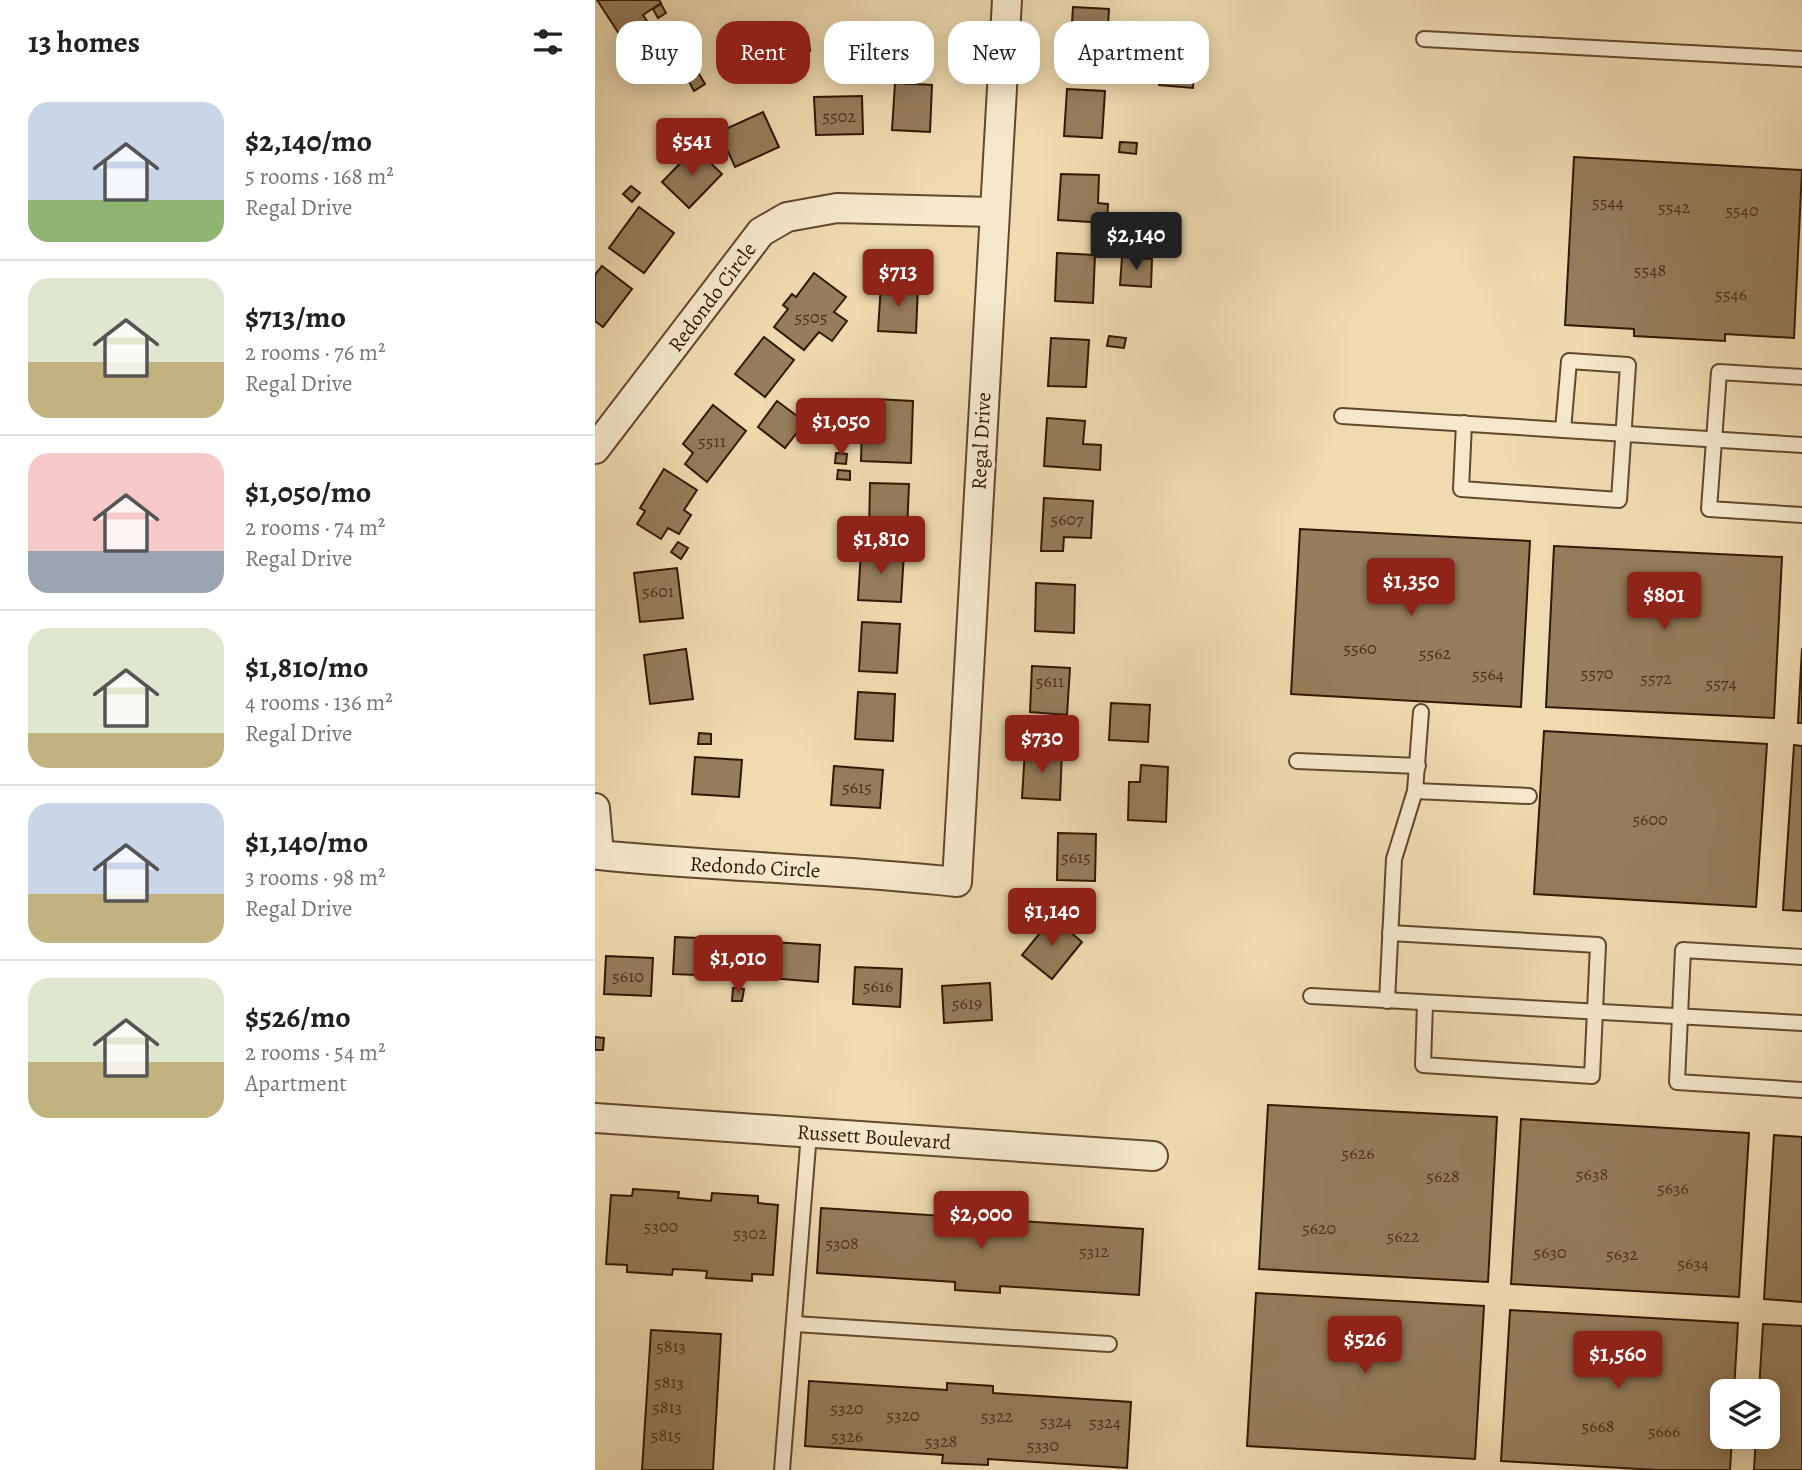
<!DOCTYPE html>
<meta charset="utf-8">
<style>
body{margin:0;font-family:Alegreya,serif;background:#f6f6f6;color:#222;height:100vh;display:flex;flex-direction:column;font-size:26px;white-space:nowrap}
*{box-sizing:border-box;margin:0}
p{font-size:23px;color:#767676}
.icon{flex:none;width:38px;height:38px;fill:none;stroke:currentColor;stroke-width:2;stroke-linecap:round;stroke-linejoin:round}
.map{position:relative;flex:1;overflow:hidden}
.panel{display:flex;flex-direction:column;background:#fff;width:595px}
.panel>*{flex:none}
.guide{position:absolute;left:21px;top:21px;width:665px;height:63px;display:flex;gap:14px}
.tools{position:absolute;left:1115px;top:1379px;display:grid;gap:14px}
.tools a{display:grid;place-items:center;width:70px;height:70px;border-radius:14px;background:#fff;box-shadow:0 4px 18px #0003;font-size:35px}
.price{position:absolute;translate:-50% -60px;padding:0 16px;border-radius:7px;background:#8f2418;color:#fff;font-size:23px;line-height:46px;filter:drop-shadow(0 2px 4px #0008)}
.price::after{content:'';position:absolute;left:50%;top:42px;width:21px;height:16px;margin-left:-10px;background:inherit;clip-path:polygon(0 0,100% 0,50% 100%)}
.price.active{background:#222;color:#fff}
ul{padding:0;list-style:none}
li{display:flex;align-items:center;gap:21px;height:175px;padding:0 28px}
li+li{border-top:2px solid #e0e0e0}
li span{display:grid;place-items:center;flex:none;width:196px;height:140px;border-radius:21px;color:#555}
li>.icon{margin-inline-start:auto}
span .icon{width:84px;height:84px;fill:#fffc;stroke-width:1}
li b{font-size:30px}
h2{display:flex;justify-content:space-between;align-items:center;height:84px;padding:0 28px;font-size:30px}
.tag{padding:0 24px;border-radius:21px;background:#fff;box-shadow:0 4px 18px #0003;font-size:24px;line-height:63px}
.tag.active{background:#8f2418;color:#fff}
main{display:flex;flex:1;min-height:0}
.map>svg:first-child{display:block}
.building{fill:#967d5c;stroke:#351700;stroke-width:2}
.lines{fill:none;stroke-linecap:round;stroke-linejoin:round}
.lane-casing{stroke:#64482c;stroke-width:18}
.street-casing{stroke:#64482c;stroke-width:32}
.lane{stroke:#f5e8cc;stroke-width:14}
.street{stroke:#f5e8cc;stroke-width:28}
.labels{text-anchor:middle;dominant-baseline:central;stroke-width:7;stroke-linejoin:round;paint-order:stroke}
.number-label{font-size:18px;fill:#4d3017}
.street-label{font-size:21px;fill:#351700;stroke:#f5e8cc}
</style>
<main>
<section class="panel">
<h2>13 homes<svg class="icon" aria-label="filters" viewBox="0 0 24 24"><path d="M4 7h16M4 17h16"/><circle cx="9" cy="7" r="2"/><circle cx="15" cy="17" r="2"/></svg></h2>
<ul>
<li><span style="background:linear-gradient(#c9d6e8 70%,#8fb573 0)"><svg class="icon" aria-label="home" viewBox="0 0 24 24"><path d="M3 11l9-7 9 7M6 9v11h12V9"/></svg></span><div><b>$2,140/mo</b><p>5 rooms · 168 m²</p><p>Regal Drive</p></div></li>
<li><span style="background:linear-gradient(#dfe7d0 60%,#c2b280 0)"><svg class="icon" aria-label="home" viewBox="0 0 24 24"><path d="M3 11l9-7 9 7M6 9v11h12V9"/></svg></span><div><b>$713/mo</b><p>2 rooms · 76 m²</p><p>Regal Drive</p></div></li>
<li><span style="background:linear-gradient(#f6c9c9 70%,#9aa5b1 0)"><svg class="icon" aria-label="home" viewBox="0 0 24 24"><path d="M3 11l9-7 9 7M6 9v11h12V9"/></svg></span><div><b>$1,050/mo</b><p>2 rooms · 74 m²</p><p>Regal Drive</p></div></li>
<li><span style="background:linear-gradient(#dfe7d0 75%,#c2b280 0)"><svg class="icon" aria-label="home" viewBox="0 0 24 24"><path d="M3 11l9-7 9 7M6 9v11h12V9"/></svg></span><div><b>$1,810/mo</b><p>4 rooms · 136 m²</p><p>Regal Drive</p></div></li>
<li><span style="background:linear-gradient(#c9d6e8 65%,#c2b280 0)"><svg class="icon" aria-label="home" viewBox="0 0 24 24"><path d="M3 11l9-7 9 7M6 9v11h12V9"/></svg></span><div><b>$1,140/mo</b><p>3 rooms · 98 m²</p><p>Regal Drive</p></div></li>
<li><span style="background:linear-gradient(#dfe7d0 60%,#c2b280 0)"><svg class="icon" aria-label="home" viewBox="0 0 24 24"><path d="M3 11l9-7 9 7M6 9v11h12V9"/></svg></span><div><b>$526/mo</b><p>2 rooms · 54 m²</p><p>Apartment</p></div></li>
</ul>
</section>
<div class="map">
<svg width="1207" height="1470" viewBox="0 0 1207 1470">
<rect width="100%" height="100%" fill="#efdbb0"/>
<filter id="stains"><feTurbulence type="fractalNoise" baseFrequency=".00286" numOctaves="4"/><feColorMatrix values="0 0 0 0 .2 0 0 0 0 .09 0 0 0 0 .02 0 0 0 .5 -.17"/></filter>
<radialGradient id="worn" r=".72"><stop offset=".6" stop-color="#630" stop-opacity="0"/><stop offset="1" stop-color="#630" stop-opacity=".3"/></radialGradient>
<g class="building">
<path d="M2,0H64L66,3L48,15L56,27L30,43Z"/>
<path d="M66,4L71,13L63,18L58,9Z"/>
<path d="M478,7L514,9L511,56L475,53Z"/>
<path d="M214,41L215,51L205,52L204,42Z"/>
<path d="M567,51L600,53L598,88L564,85Z"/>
<path d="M104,74L110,84L99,91L93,80Z"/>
<path d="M300,83L337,85L335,132L297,130Z"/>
<path d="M472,89L510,91L507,138L469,136Z"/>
<path d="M267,96L268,134L221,135L219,97Z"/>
<path d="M168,112L184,147L140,167L124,132Z"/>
<path d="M525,142L542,143L541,154L524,152Z"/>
<path d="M100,148L127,174L94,208L67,182Z"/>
<path d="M979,157L1207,170L1199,338L1130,334V341L1039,336V329L970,325Z"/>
<path d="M466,174L504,175L503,203L513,204L512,223L463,220Z"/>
<path d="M36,186L45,193L37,202L28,194Z"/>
<path d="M44,207L79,233L49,273L14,248Z"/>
<path d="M462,253L500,255L498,303L460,301Z"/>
<path d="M527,257L557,259L556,287L525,285Z"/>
<path d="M7,266L37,289L8,327L0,321V275Z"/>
<path d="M219,273L251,297L239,312L252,321L237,341L224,332L209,350L179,327L193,309L188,305L197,294L201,297Z"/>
<path d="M286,284L323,286L321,333L283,331Z"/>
<path d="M514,336L531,338L529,348L512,346Z"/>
<path d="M169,337L199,360L170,397L140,374Z"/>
<path d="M456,338L494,340L491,387L453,386Z"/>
<path d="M280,399L318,401L316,463L266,461L267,423H279Z"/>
<path d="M182,401L210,422L190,448L163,427Z"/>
<path d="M118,405L151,431L112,482L90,464L98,453L88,444Z"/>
<path d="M452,418L490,421L488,444L506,445L505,470L449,466Z"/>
<path d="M241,453L252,454L251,464L240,463Z"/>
<path d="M69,469L102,490L89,510L96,515L84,534L73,528L66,539L42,524L50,511L45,508Z"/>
<path d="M243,470L255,471V480L242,479Z"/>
<path d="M275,483L314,484L312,532L274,531Z"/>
<path d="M449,498L498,501L496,538L469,537L468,551H446Z"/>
<path d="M705,529L935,541L926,707L696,694Z"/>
<path d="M83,542L93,548L86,559L76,552Z"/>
<path d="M959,546L1187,557L1179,718L951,707Z"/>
<path d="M266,551L309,553L306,602L263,600Z"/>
<path d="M82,568L88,618L45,622L39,573Z"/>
<path d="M441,583L480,585L479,633L440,631Z"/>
<path d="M267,622L305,624L302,673L264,671Z"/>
<path d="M1207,648V723H1203Z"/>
<path d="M91,649L98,699L55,704L49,655Z"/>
<path d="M437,666L475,668L472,715L435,712Z"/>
<path d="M263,692L300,694L298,741L260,739Z"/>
<path d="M516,703L555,705L553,742L514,740Z"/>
<path d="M949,731L1172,744L1161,907L939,894Z"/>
<path d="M104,733L116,734V744H103Z"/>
<path d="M1199,745L1207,746V911L1188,910Z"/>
<path d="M430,750L467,752L465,800L427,798Z"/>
<path d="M100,757L147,760L144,797L97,794Z"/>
<path d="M546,765L573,767L571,822L533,820L534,782H545Z"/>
<path d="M239,766L288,770L285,808L236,805Z"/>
<path d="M463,833L501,834L500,881L462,880Z"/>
<path d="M458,917L487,942L457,979L427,955Z"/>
<path d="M80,937L128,939L126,976L78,974Z"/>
<path d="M177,942L225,945L223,982L175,978Z"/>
<path d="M11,956L58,958L56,996L9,994Z"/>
<path d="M260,967L307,969L305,1007L258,1004Z"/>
<path d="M395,983L397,1020L349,1023L347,986Z"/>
<path d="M138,988L149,989L147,1001H137Z"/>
<path d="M0,1037L9,1038L8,1050H0Z"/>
<path d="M673,1105L902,1117L893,1282L664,1269Z"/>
<path d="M926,1119L1154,1133L1144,1297L916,1284Z"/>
<path d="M1179,1135L1207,1137V1302L1169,1299Z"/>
<path d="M38,1189L84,1192L83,1198L116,1201L117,1193L163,1196V1203L183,1205L178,1275L157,1274V1281L111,1278L112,1271L78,1269L77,1275L32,1272V1265L11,1264L16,1195L37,1196Z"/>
<path d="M226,1208L364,1217L365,1210L411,1213L410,1220L548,1229L544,1295L405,1286V1293L360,1290V1282L222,1273Z"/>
<path d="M661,1293L889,1306L880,1459L652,1446Z"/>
<path d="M915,1310L1143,1323L1139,1391H1127V1437H1137L1135,1470H1062L906,1461Z"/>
<path d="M1168,1324L1207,1326V1470H1159L1161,1437H1172V1391H1164Z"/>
<path d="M56,1330L126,1334L118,1470H47Z"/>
<path d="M214,1381L352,1390V1383L398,1386V1393L536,1402L532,1468L393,1459V1465L347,1463L348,1455L210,1446Z"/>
</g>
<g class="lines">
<defs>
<g id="lane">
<path d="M829,39L1207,59"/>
<path d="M1207,377L1124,372L1114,509L1207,515"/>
<path d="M747,416L1207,445"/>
<path d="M869,423L866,489L1024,500L1033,365L974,361L968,430"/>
<path d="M702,761L823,766"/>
<path d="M820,791L934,796"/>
<path d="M795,933L1003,945L997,1076L828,1065L830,1003"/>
<path d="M1207,957L1088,950L1082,1082L1207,1090"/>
<path d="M716,996L1207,1023"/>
<path d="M792,1001L799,859L820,791L826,712"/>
<path d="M200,1324L514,1344"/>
<path d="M187,1470L214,1133"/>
</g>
<g id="street">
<path d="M0,449L166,232L192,217L242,208L398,212"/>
<path d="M0,808L4,855C123,867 243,869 362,882L412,0"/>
<path d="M0,1118L558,1156"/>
</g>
</defs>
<use href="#lane" class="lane-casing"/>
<use href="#street" class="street-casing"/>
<use href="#lane" class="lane"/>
<use href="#street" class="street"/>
</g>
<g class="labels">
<g class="number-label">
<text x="244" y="116">5502</text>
<text x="1013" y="202">5544</text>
<text x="1079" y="207">5542</text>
<text x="1147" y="210">5540</text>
<text x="1055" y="270">5548</text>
<text x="1136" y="294">5546</text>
<text x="216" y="317">5505</text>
<text x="117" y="441">5511</text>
<text x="472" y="519">5607</text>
<text x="63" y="591">5601</text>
<text x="765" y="648">5560</text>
<text x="840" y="653">5562</text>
<text x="1002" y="673">5570</text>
<text x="893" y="674">5564</text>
<text x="1061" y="678">5572</text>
<text x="455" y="681">5611</text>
<text x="1126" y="683">5574</text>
<text x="262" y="787">5615</text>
<text x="1055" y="819">5600</text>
<text x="481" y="857">5615</text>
<text x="33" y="976">5610</text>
<text x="283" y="986">5616</text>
<text x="372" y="1003">5619</text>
<text x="763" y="1153">5626</text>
<text x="997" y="1174">5638</text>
<text x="848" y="1176">5628</text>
<text x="1078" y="1188">5636</text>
<text x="66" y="1226">5300</text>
<text x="724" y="1228">5620</text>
<text x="155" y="1233">5302</text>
<text x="808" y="1236">5622</text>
<text x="247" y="1243">5308</text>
<text x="499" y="1251">5312</text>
<text x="955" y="1252">5630</text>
<text x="1027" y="1254">5632</text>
<text x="1098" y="1263">5634</text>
<text x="76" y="1346">5813</text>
<text x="74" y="1382">5813</text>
<text x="72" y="1407">5813</text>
<text x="252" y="1408">5320</text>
<text x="308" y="1415">5320</text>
<text x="402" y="1416">5322</text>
<text x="461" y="1421">5324</text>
<text x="510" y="1422">5324</text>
<text x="1003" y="1426">5668</text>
<text x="1069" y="1431">5666</text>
<text x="71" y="1435">5815</text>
<text x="252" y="1436">5326</text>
<text x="346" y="1441">5328</text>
<text x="448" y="1445">5330</text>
</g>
<g class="street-label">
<text transform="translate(117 297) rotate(-53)">Redondo Circle</text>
<text transform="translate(386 441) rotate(-87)">Regal Drive</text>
<text transform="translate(160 867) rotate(3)">Redondo Circle</text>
<text transform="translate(279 1137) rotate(4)">Russett Boulevard</text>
</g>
</g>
<rect width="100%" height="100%" filter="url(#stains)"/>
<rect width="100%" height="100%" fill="url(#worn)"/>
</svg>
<div class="tools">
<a><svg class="icon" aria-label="layers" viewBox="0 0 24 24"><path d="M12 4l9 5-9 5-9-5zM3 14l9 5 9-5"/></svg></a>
</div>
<b class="price" style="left:97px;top:178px">$541</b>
<b class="price active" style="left:541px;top:272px">$2,140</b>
<b class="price" style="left:303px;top:309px">$713</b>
<b class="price" style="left:246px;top:458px">$1,050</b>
<b class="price" style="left:286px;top:576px">$1,810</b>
<b class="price" style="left:816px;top:618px">$1,350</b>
<b class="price" style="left:1069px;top:632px">$801</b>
<b class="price" style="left:447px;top:775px">$730</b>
<b class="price" style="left:457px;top:948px">$1,140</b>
<b class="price" style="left:143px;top:995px">$1,010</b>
<b class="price" style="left:386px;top:1251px">$2,000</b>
<b class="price" style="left:770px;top:1376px">$526</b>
<b class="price" style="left:1023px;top:1391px">$1,560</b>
<div class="guide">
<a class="tag">Buy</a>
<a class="tag active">Rent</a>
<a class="tag">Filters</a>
<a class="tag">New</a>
<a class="tag">Apartment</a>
</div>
</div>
</main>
